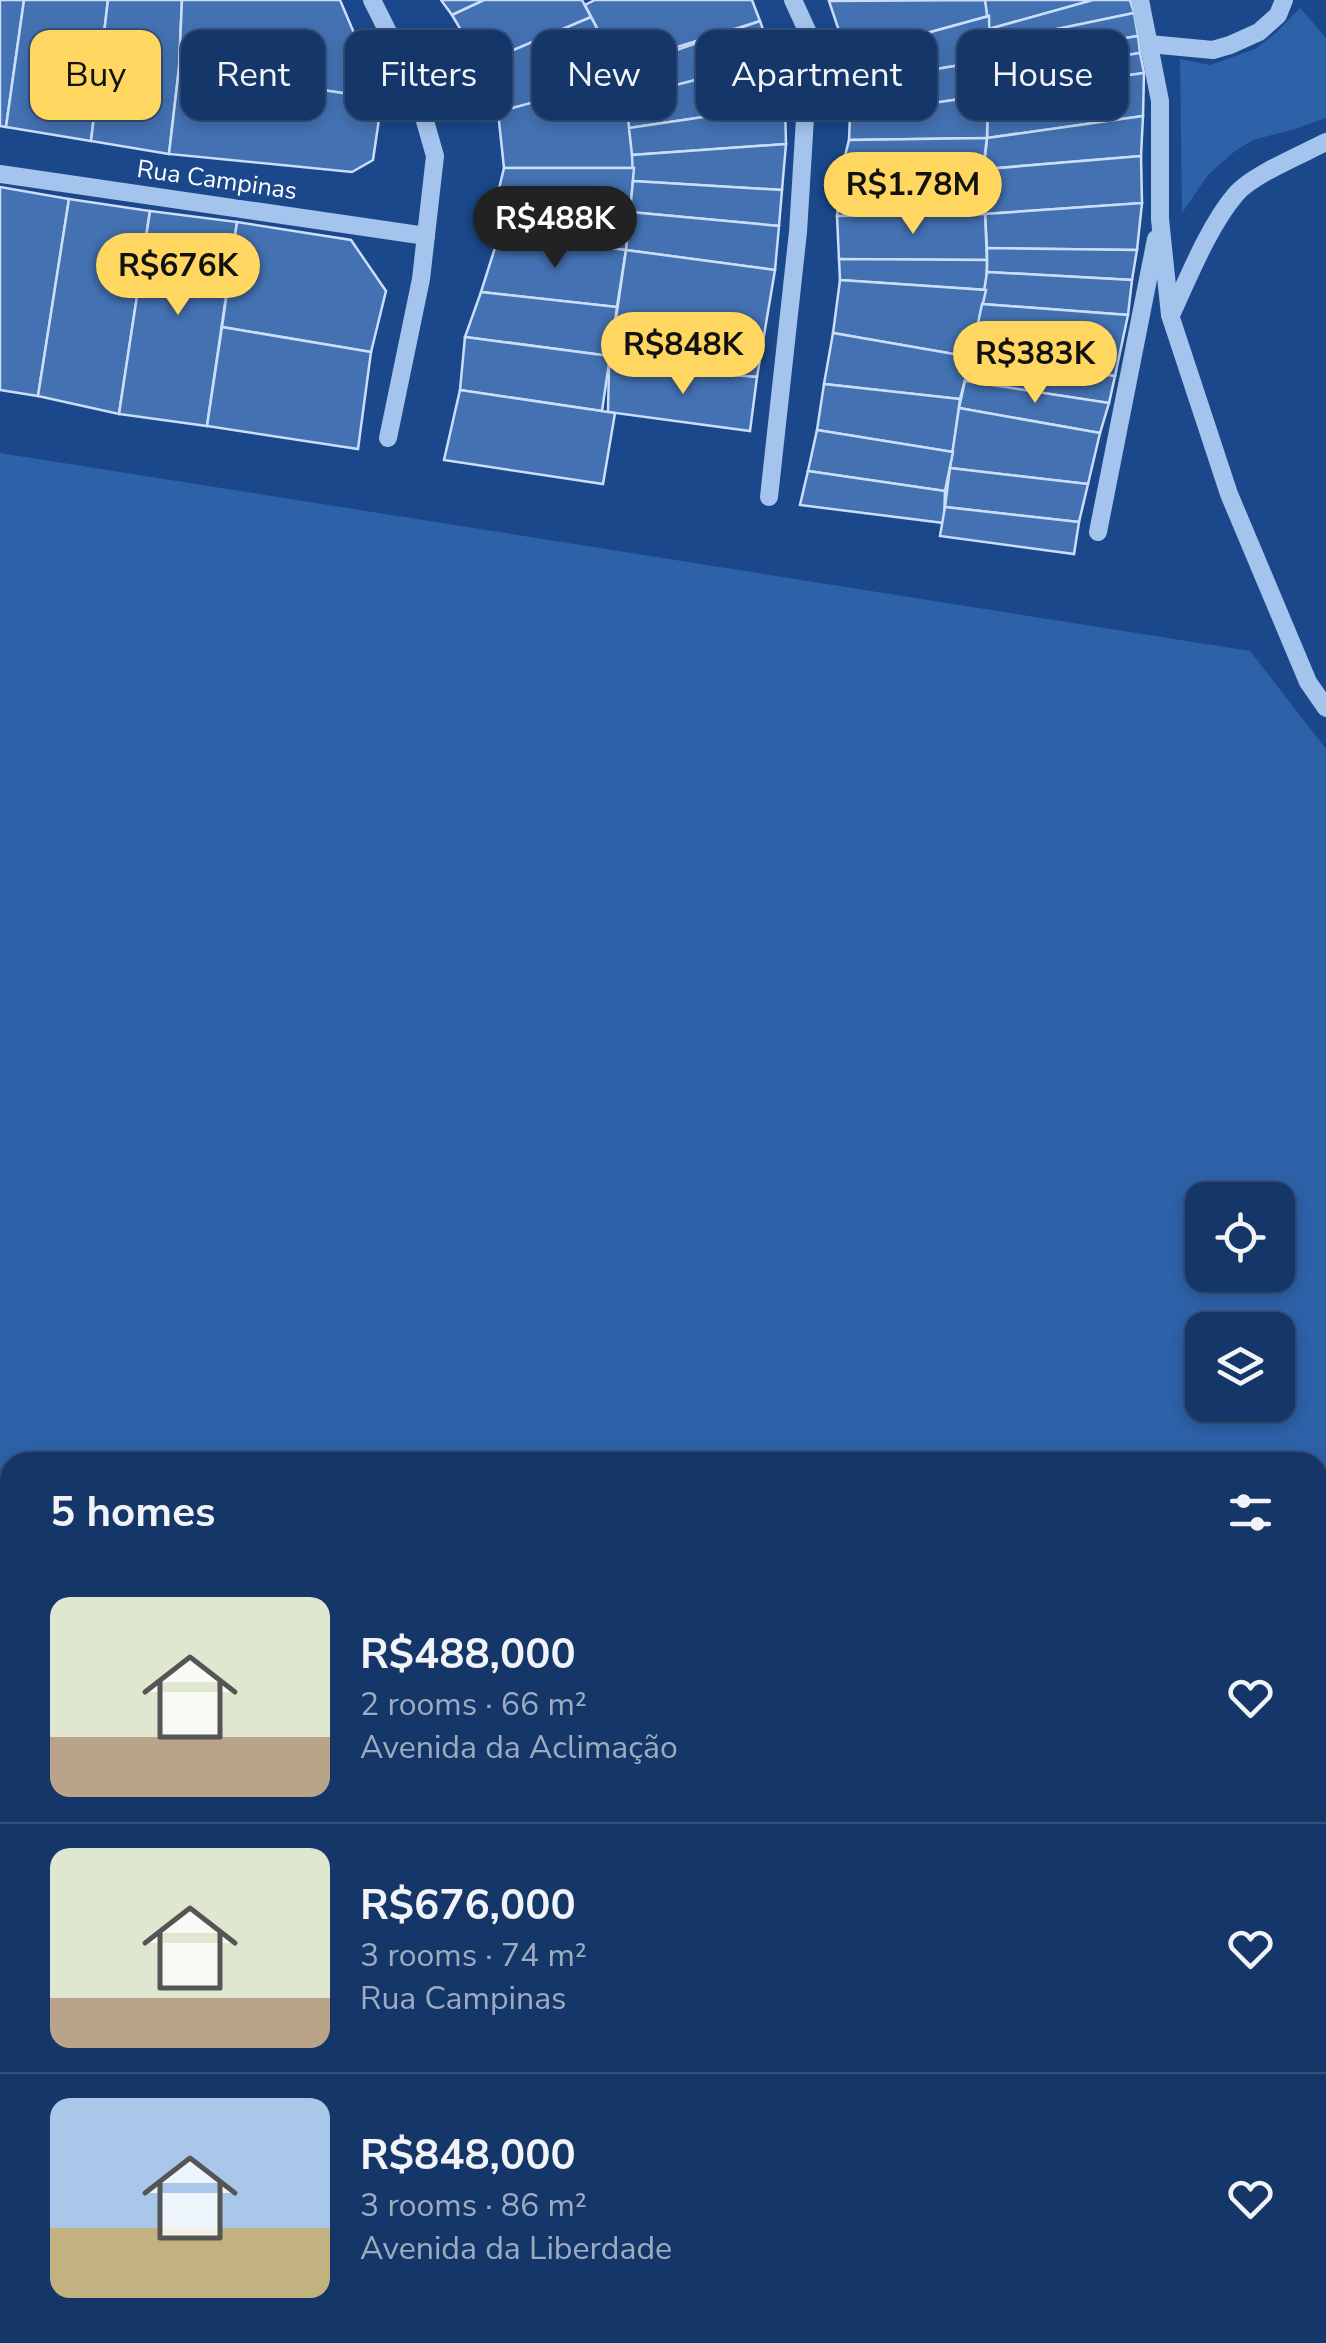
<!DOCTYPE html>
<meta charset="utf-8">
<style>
body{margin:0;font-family:"Nunito Sans",sans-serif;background:#1d3e6e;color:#f1f3f6;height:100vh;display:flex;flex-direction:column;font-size:38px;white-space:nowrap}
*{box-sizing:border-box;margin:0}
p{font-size:32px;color:#9dabc0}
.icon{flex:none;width:55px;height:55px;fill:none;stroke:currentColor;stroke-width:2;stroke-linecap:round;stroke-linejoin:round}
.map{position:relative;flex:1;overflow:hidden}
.drawer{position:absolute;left:0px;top:1452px;width:1328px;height:892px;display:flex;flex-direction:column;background:#143668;border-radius:30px 30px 0 0;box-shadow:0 5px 15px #0003,0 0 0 2px #33507c}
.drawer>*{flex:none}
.banner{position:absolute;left:30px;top:30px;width:1268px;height:90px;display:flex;gap:20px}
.controls{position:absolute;left:1185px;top:1182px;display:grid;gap:20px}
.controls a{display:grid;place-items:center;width:110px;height:110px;border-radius:20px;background:#143668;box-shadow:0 5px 15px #0003,0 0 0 2px #33507c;font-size:50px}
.price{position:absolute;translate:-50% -85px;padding:0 22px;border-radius:35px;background:#ffd660;color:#111;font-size:32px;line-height:65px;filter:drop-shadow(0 2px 5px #0008)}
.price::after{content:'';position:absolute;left:50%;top:60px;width:30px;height:22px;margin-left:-15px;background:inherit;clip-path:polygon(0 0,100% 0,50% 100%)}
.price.on{background:#222;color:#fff}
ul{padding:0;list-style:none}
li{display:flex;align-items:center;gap:30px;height:250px;padding:0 50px}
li+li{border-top:2px solid #33507c}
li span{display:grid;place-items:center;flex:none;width:280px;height:200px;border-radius:20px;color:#555}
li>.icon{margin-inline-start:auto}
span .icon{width:120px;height:120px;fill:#fffc;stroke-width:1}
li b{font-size:42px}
h2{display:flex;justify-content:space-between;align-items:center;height:120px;padding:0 50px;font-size:42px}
.chip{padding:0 35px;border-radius:20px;background:#143668;box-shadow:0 5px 15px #0003,0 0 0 2px #33507c;font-size:35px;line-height:90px}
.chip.on{background:#ffd660;color:#111}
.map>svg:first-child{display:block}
.green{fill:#2d61a8;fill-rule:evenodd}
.building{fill:#4371b2;stroke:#cadef9;stroke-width:2.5}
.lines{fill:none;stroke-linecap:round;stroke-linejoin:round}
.minor{stroke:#a4c3ed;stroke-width:18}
.labels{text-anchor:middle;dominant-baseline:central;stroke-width:8;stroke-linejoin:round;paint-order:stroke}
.street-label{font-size:25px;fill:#fff;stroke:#1a488a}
</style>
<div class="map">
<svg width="1326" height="2343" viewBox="0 0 1326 2343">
<rect width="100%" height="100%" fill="#1a488a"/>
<g class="green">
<path d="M1300,8L1326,38V118L1295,129L1253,140L1235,151L1208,175L1182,213L1180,59L1210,65L1255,49L1276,33Z"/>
<path d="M0,453L1250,651L1326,749V2343H0ZM1202,1200H1278V1275H1202ZM1202,1330H1278V1405H1202ZM10,1462H1318V2335H10Z"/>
</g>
<g class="building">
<path d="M0,0H24L6,127L0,126Z"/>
<path d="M24,0H108L91,141L6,127Z"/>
<path d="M108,0H182L179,68L169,154L91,141Z"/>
<path d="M182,0H340L382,99L179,68Z"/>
<path d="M441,0H484L452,15Z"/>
<path d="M484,0H582L591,17L481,64L452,15Z"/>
<path d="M595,0H752L760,21L617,66L585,5Z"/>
<path d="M985,0L989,16L847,55L829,1Z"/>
<path d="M985,0H1093L989,29Z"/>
<path d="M1093,0H1130L1134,13L990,43L989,29Z"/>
<path d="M1134,13L1138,36L990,60V43Z"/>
<path d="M989,16L990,60L848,84L847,55Z"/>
<path d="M591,17L623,78L498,112L481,64Z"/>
<path d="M760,21L774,60L625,98L623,78L619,70Z"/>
<path d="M1138,36L1140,53L989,77L990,60Z"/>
<path d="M1140,53L1144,73L988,95L989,77Z"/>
<path d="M774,60L785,105L629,128L625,98Z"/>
<path d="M990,60L988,95L850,115L848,84Z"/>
<path d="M179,68L382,99L373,160L352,172L169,154Z"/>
<path d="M1144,73L1143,116L987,138L988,95Z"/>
<path d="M623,78L634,168H504L498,112Z"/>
<path d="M988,95L987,138L849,140L850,115Z"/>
<path d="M785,105L786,144L632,155L629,128Z"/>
<path d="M1143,116L1141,156L984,169L987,138Z"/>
<path d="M987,138L984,160L843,164L849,140Z"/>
<path d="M786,144L782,190L633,181L632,155Z"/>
<path d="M1141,156L1142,203L985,214L984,183L987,169Z"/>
<path d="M984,160V183L840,191L843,164Z"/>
<path d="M504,168H634L630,212L496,201Z"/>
<path d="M633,181L782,190L779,226L630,212Z"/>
<path d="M984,183L985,214L837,216L840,191Z"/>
<path d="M0,187L69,199L38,396L0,390Z"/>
<path d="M69,199L150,211L119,414L38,396Z"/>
<path d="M496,201L630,212L626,250L499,235Z"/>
<path d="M1142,203L1137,250L987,248L985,214Z"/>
<path d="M150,211L237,222L207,426L119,414Z"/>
<path d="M630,212L779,226L775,270L626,250Z"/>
<path d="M985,214L987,260L839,259L837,216Z"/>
<path d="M237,222L351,240L386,291L371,352L222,327Z"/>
<path d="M499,235L626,250L617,307L481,292Z"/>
<path d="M987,248L1137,250L1132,280L987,272Z"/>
<path d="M626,250L775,270L757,377L609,366Z"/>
<path d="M839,259L987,260L986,290L840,280Z"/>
<path d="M987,272L1132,280L1128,315L982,304Z"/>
<path d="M840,280L986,290L971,357L833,333Z"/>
<path d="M481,292L617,307L610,356L465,337Z"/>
<path d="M982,304L1128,315L1115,376L971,357Z"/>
<path d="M222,327L371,352L358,449L207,426Z"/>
<path d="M833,333L971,357L960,399L824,384Z"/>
<path d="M465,337L610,356L602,411L460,390Z"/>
<path d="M971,357L1115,376L1109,403L965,381Z"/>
<path d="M609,366L757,377L750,431L608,412Z"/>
<path d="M965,381L1109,403L1100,433L959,408Z"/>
<path d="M824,384L960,399L953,452L817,430Z"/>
<path d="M460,390L615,413L603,484L444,460Z"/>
<path d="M959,408L1100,433L1088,484L950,468Z"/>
<path d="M817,430L953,452L945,491L808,471Z"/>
<path d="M950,468L1088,484L1079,522L945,507Z"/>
<path d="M808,471L945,491L944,523L800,505Z"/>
<path d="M945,507L1079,522L1074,554L940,536Z"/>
</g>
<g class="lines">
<g class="minor">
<path d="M372,0L415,86L435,156L421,279L388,438"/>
<path d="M1140,0L1160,101V219L1170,315L1229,494L1308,682L1326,708"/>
<path d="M1149,44L1213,50L1230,45L1259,32L1278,15L1284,0"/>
<path d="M0,174L426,236"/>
<path d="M1172,313C1189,276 1210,224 1236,194C1252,175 1303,154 1326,142"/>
<path d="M769,497L798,232L810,37L793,0"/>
<path d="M1098,532L1156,239"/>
</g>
</g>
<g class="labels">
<g class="street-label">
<text transform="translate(217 180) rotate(8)">Rua Campinas</text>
</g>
</g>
</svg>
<div class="controls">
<a><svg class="icon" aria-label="locate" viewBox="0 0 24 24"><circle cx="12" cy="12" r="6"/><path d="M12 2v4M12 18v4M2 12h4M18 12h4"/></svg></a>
<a><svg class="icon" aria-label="layers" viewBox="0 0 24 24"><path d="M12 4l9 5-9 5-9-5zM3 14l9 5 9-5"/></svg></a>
</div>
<b class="price" style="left:913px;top:237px">R$1.78M</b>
<b class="price on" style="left:555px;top:271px">R$488K</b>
<b class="price" style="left:178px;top:318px">R$676K</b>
<b class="price" style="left:683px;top:397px">R$848K</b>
<b class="price" style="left:1035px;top:406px">R$383K</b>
<div class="banner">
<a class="chip on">Buy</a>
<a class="chip">Rent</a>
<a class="chip">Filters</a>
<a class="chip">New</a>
<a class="chip">Apartment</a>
<a class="chip">House</a>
</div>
<section class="drawer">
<h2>5 homes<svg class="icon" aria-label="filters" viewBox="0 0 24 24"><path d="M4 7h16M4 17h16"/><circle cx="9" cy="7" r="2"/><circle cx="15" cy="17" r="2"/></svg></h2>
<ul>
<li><span style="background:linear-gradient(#dfe7d0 70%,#b9a48a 0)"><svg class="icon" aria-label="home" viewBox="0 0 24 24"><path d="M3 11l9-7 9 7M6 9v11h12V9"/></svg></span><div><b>R$488,000</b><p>2 rooms · 66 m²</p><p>Avenida da Aclimação</p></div><svg class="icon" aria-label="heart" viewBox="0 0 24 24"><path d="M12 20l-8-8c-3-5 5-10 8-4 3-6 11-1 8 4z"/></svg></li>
<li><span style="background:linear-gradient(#dfe7d0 75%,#b9a48a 0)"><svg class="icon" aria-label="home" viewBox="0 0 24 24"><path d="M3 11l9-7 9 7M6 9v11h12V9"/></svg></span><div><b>R$676,000</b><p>3 rooms · 74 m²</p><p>Rua Campinas</p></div><svg class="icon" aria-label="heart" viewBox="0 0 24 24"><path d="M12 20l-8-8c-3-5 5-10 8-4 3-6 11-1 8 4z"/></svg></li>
<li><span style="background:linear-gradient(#a9c7e8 65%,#c2b280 0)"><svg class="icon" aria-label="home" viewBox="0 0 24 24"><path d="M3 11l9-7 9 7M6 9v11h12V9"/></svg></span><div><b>R$848,000</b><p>3 rooms · 86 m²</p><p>Avenida da Liberdade</p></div><svg class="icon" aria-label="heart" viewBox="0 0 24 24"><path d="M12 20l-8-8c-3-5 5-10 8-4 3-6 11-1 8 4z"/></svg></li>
</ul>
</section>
</div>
